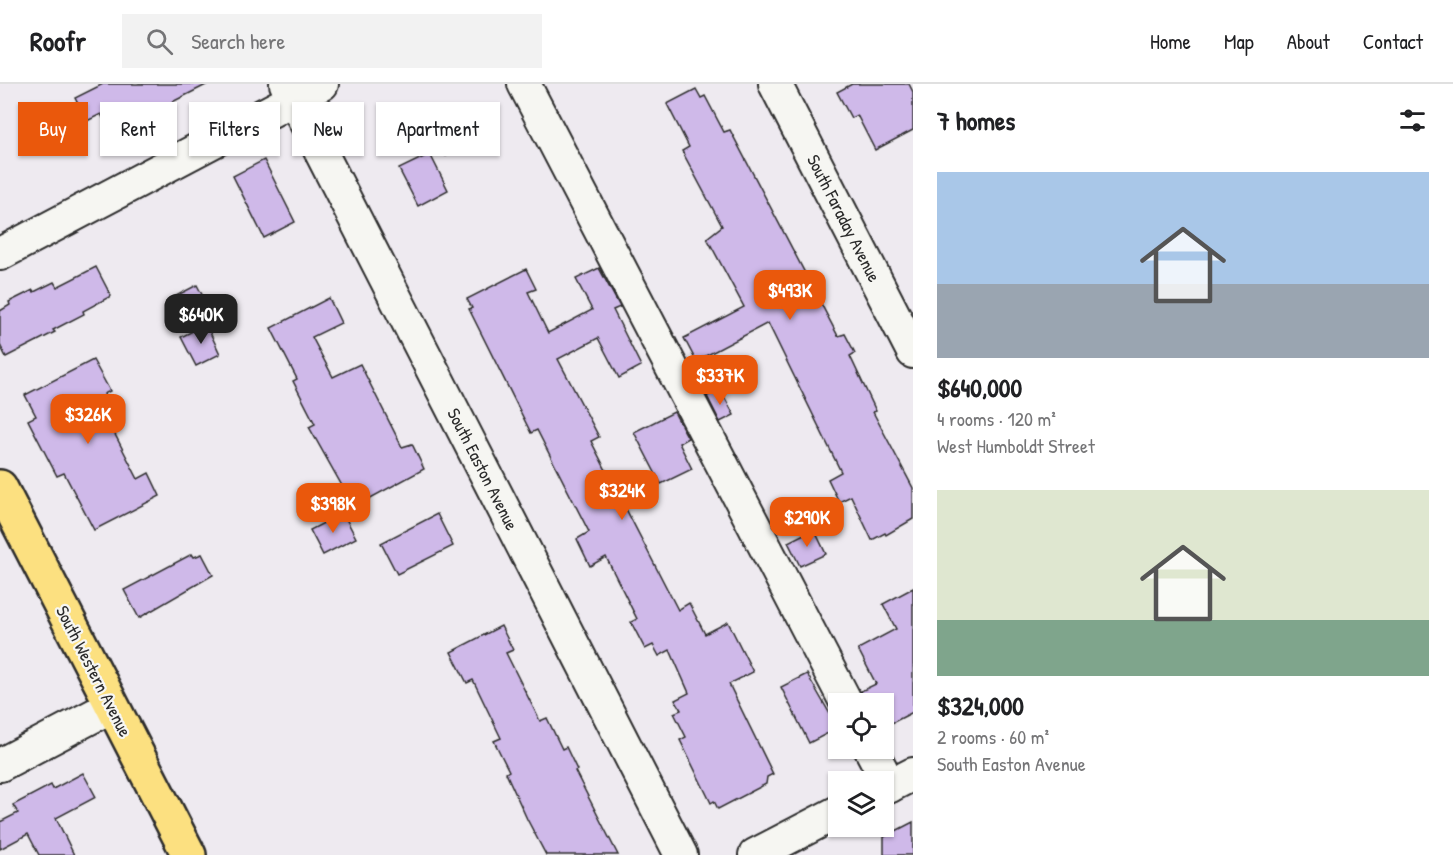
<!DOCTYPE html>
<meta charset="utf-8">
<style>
body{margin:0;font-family:"Patrick Hand",sans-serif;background:#f2f2f2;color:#202124;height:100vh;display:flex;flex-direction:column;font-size:22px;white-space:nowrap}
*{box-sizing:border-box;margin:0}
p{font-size:20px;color:#757577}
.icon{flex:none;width:33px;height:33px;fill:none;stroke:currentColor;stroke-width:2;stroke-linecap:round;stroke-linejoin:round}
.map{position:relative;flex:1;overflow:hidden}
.details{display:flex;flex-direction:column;background:#fff;width:540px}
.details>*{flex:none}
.banner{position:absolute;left:18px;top:18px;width:570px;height:54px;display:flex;gap:12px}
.buttons{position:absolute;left:828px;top:609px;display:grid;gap:12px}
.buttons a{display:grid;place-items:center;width:66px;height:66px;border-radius:0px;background:#fff;box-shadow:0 2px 4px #0004;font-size:30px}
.price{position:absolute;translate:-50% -51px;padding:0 14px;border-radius:12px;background:#ea580c;color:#fff;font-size:20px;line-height:39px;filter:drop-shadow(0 2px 3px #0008)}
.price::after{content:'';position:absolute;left:50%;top:36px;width:18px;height:14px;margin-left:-9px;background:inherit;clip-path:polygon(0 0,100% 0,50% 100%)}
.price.selected{background:#222;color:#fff}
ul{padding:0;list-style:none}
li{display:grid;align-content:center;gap:12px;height:318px;padding:0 24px}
li span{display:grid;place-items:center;height:186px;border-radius:0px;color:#555}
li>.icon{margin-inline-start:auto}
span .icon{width:108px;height:108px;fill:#fffc;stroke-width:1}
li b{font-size:26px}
h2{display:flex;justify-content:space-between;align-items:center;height:72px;padding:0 24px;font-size:26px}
.tag{padding:0 21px;border-radius:0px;background:#fff;box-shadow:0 2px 4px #0004;font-size:21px;line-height:54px}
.tag.selected{background:#ea580c;color:#fff}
header{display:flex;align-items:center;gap:36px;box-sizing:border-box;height:84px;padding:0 30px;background:#fff;border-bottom:2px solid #e0e0e0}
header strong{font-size:28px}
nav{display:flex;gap:33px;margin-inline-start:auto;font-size:21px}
.search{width:420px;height:54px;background:#f2f2f2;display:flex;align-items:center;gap:15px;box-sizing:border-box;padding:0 21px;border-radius:0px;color:#757577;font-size:22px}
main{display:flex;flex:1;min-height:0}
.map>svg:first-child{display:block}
.building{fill:#cfb9e9;stroke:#2b2b2b;stroke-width:1.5}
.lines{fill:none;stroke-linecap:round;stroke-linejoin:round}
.minor-casing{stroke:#2b2b2b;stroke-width:36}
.major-casing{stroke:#2b2b2b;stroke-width:38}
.minor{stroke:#f6f6f2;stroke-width:32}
.major{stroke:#fce080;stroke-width:33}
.labels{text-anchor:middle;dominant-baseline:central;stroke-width:4.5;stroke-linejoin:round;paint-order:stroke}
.street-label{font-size:18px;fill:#2b2b2b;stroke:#f6f6f2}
</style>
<header>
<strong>Roofr</strong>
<div class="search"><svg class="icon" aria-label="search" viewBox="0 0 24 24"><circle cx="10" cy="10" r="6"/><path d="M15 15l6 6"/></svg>Search here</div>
<nav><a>Home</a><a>Map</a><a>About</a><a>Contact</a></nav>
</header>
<main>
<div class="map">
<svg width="913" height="771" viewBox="0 0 913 771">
<rect width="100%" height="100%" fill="#eeeaf0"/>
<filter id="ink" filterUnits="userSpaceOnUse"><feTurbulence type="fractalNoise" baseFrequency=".0167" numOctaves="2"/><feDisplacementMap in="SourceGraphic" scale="12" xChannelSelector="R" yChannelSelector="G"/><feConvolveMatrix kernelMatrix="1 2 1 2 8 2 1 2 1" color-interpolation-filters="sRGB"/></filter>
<g filter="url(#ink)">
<g class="building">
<path d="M103,0H208L111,49L101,30L87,37L75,14Z"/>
<path d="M852,0H909L913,8V46L875,66L857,31L851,34L837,8Z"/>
<path d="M696,5L701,14L705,12L724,48L730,46L838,252L845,250L855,269L850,272L876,327L873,328L913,404V435L886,451L885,449L872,456L851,412L839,418L828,395L841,388L768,239L696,277L684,254L744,223L707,154L722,142L682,67L689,63L667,20Z"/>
<path d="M461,36L472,59L446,72L435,50Z"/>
<path d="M430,70L448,106L418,122L399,85Z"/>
<path d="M264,76L295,138L264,154L233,92Z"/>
<path d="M96,183L111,212L83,227L84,230L53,246L55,248L6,273L0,261V227L10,221L9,218L33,206L34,208L54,198L57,203Z"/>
<path d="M599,184L620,223L613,226L641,282L619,294L598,254L558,275L599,353L591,357L678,526L689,519L705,550L728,538L753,588L729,600L773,690L767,693L766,700L718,725L714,717L711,719L680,656L686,653L674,629L681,626L675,616L689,609L670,566L659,572L653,561L645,565L631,538L637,535L606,473L590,482L577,455L589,448L537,346L531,349L469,225L472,224L467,215L526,185L536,205L528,208L548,249L592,226L576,195Z"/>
<path d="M197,201L210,226L185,239L172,214Z"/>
<path d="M329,214L341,239L312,253L333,293L360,280L402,363L412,360L424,385L354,423L309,343L315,340L293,297L297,295L271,244Z"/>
<path d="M206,240L220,270L196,282L181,253Z"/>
<path d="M93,276L110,307L104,310L113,327L105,331L138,395L149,389L160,412L94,446L64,389L57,392L28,336L36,332L25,311Z"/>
<path d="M720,305L734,331L720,338L707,312Z"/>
<path d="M674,328L688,354L679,359L692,385L661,400L634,348Z"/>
<path d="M343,429L356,454L323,471L310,446Z"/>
<path d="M437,430L453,462L397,490L381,459Z"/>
<path d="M814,445L826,470L800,482L788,458Z"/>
<path d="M192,470L194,473L202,470L213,491L139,534L124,506Z"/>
<path d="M913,504V628L884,643V620H865L861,607L876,600L858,565L896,545L883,520Z"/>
<path d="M501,542L513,566L506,569L540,637L547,634L562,665L566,663L577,686L575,687L618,771H546L527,735L506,689L509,687L494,657L501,654L473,596L467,599L451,568Z"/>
<path d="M807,590L838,644L809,659L781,603Z"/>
<path d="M83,689L96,713L56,734L74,771H39L28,750L0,765V738L18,729L13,721L51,701L53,705Z"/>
<path d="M913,738V771H884V753Z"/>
</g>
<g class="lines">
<defs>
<g id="minor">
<path d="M286,0L681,771"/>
<path d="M524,0L847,620"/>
<path d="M775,0L913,268"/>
<path d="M0,170L322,0"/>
<path d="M870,664L890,702"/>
<path d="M0,681L112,622"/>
<path d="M884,705L913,690"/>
<path d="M755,771L838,728"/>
</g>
<path id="major" d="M0,403L189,771"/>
</defs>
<use href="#minor" class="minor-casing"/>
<use href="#major" class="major-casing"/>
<use href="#minor" class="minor"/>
<use href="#major" class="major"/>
</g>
</g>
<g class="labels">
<g class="street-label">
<text transform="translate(844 134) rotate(63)">South Faraday Avenue</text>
<text transform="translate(483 385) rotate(63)">South Easton Avenue</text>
<text transform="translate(94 587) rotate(63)">South Western Avenue</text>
</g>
</g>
</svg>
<div class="buttons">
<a><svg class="icon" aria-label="locate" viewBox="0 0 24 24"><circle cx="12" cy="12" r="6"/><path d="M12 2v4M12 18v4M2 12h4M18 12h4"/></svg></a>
<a><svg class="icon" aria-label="layers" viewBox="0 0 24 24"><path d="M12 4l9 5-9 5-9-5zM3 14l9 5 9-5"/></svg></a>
</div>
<b class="price" style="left:790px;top:237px">$493K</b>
<b class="price selected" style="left:201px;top:261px">$640K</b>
<b class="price" style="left:720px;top:322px">$337K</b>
<b class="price" style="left:88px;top:361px">$326K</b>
<b class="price" style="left:622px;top:437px">$324K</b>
<b class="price" style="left:333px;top:450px">$398K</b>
<b class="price" style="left:807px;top:464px">$290K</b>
<div class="banner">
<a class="tag selected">Buy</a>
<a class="tag">Rent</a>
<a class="tag">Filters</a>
<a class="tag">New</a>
<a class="tag">Apartment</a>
</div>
</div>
<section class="details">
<h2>7 homes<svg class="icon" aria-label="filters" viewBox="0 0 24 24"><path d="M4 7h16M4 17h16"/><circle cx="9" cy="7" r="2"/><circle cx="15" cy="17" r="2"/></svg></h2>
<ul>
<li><span style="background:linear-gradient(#a9c7e8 60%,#9aa5b1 0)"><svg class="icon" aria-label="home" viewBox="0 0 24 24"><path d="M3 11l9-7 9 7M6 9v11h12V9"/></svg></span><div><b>$640,000</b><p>4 rooms · 120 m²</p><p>West Humboldt Street</p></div></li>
<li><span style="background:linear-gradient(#dfe7d0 70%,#7fa58c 0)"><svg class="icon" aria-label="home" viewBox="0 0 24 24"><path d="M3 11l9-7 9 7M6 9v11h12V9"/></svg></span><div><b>$324,000</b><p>2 rooms · 60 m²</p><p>South Easton Avenue</p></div></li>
</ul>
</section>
</main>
